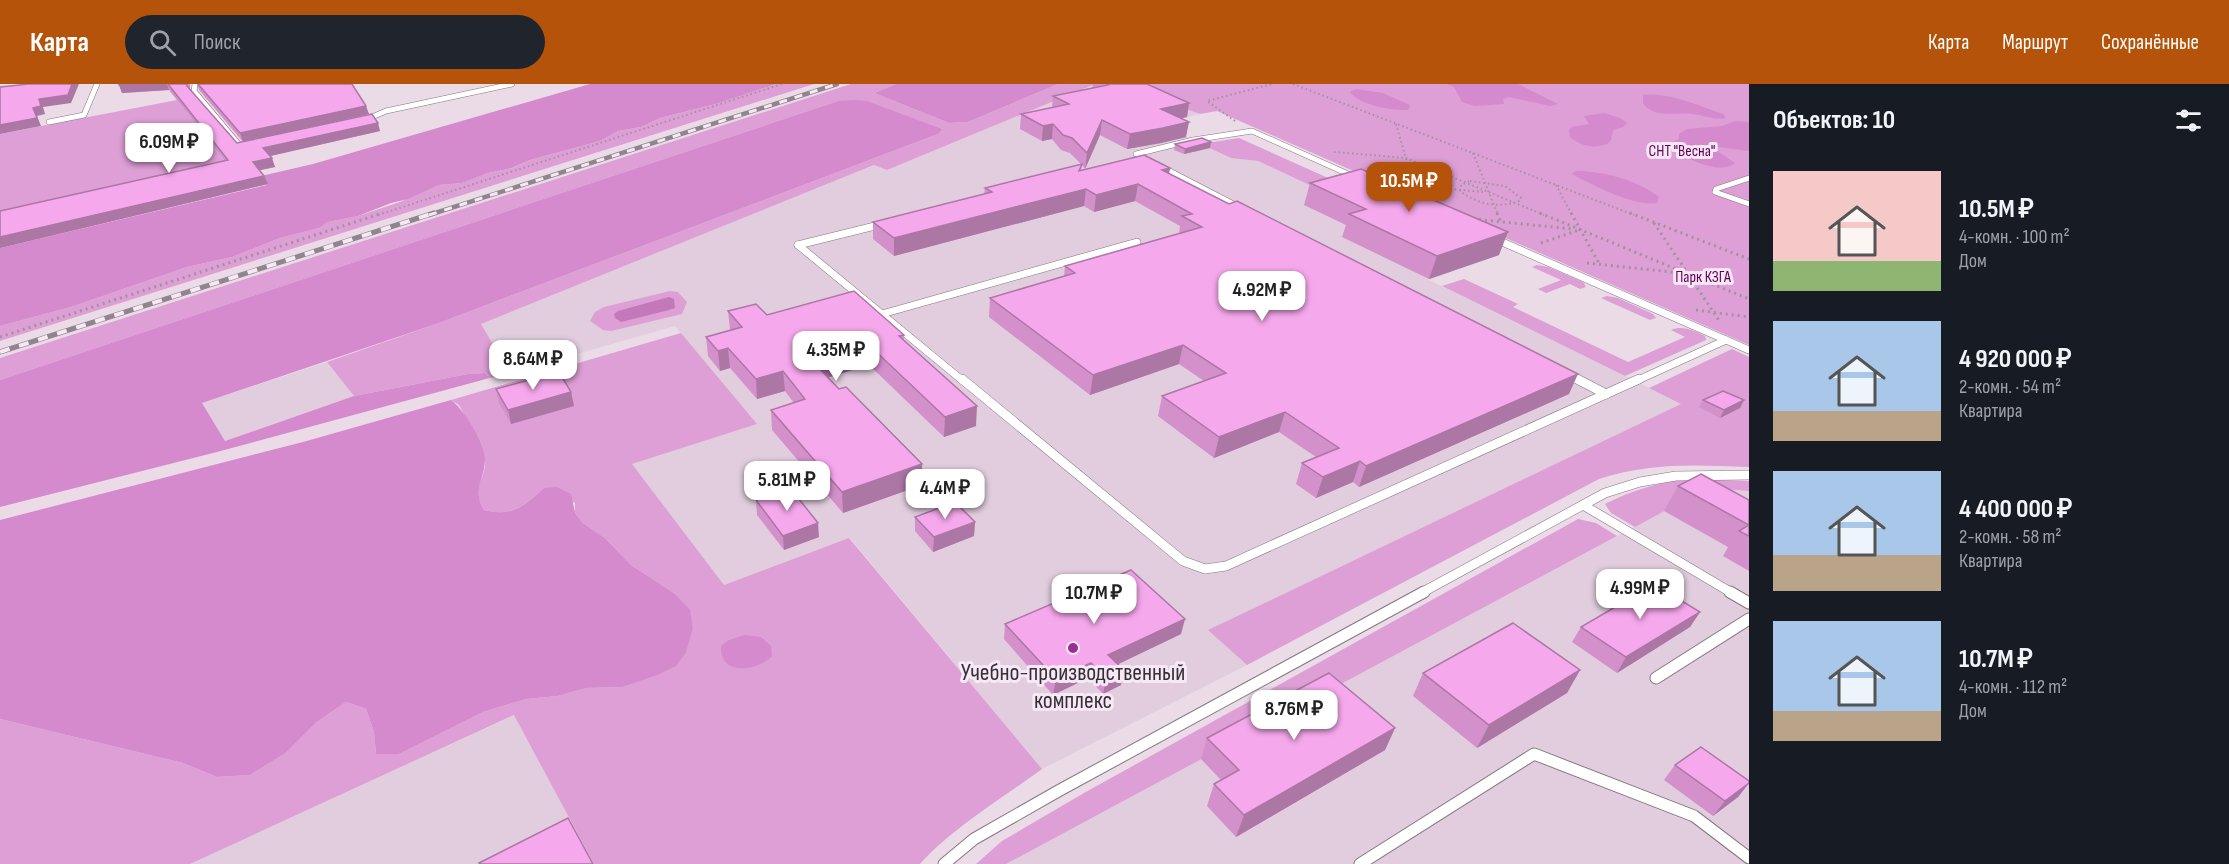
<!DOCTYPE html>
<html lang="ru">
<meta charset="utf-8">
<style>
body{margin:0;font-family:"Sofia Sans Condensed",sans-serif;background:#20242c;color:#f1f3f6;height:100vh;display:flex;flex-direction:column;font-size:22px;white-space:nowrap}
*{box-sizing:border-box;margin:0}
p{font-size:20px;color:#9ea1a6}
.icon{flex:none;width:33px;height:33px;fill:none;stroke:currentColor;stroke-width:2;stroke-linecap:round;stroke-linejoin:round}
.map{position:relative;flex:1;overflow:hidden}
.panel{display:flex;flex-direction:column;background:#171b24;width:480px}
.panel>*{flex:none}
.price{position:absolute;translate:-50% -51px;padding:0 14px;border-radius:12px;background:#fff;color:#222;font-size:20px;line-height:39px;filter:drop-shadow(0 2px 3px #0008)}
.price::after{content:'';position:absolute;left:50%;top:36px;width:18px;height:14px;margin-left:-9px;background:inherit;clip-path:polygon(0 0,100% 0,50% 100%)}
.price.active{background:#b45309;color:#fff}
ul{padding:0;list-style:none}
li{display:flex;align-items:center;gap:18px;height:150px;padding:0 24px}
li span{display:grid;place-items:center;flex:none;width:168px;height:120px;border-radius:0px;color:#555}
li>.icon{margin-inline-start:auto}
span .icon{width:72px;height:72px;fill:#fffc;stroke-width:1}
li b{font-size:26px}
h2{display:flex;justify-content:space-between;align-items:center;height:72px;padding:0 24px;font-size:26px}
header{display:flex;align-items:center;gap:36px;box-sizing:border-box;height:84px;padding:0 30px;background:#b45309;color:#fff}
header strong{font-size:28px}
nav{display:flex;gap:33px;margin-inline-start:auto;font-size:21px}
.search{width:420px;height:54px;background:#20242c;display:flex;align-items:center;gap:15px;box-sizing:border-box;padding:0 21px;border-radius:33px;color:#9ea1a6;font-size:22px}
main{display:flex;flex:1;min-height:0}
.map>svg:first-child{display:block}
.built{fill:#e1cdde}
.green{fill:#dd9fd5}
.forest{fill:#d58acd}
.water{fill:#c278b9}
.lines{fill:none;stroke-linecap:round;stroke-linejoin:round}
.lane-far3-casing{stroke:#847782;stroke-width:6}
.lane-far2-casing{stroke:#847782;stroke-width:8}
.lane-far1-casing{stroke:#847782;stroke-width:10}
.lane-casing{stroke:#847782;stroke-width:13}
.path-far1{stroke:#9f949d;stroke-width:2;stroke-dasharray:1.5 3;stroke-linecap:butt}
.path{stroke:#9f949d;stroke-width:3;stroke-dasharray:2 4;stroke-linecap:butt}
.lane-far3{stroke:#fff;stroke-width:5}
.lane-far2{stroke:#fff;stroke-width:7}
.lane-far1{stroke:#fff;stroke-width:9}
.lane{stroke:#fff;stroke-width:11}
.rail-far1-casing{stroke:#8f858e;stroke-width:4.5}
.rail-casing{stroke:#8f858e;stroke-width:5}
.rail-far1{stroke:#f7e8f5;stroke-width:3;stroke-dasharray:8;stroke-linecap:butt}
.rail{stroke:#f7e8f5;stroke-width:4;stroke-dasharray:10;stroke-linecap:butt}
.wall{fill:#d490cb}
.shaded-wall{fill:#ac76a5}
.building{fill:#f6a8ec;stroke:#ac76a5;stroke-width:1.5}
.poi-dot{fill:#992f91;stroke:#f7e8f5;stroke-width:2}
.labels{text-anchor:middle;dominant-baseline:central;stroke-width:6;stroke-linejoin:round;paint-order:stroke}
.far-park-label{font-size:16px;fill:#60005b;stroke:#f7e8f5}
.near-poi-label{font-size:24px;fill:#353035;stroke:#f7e8f5}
</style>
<header>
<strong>Карта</strong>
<div class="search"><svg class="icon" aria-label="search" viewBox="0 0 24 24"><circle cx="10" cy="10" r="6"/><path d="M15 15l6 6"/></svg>Поиск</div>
<nav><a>Карта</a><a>Маршрут</a><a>Сохранённые</a></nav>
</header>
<main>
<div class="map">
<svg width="1749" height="780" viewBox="0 0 1749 780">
<rect width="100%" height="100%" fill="#eadbe7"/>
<g class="built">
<path d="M1095,0H1114L1200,30L1160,40L1231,74L1258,77L1333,112L1355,106L1499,171L1429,196L1682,320L1208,546L1247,581L1042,685L850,454L724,501L632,380L757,340L675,242L510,289L481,240L874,81L887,86Z"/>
<path d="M327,278L354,312L225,357L202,319Z"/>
<path d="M1707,404L1749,407V780H1006Z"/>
<path d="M515,631L594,780H190Z"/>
</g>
<g class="green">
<path d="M776,0H814L0,257V242L71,223L187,183L232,173L280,154L319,144L328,138L358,132L400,118L439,101L462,99L488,89L513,84L530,76L600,57L618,47L641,43L660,34L716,20Z"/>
<path d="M851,0H896L874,9L949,39L968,38L1058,0H1095L887,86L874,81L481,240L510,289L486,295L489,292L485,289L468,290L354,312L327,278L439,239L938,50L943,45L866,17H838L0,296V274Z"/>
<path d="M1114,0H1749V261L1217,27L1200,30Z"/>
<path d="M177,16L231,85L0,137V50Z"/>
<path d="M1239,54L1355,106L1333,112L1258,77L1231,74L1201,60Z"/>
<path d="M1537,181L1548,183L1583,198L1586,203L1580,205L1570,200L1546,209L1538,205L1561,196L1532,183Z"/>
<path d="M1464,195L1518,220L1513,223L1628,278L1685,253L1671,246C1683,241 1694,247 1705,252L1706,256L1625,292L1442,202Z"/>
<path d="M670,207L678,208L687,218L682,230L611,247L603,246L590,237L595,228L604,223Z"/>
<path d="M1607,212L1618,214L1653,230L1656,234L1650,236L1601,214Z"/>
<path d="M681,249L757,340L632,380L724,501L849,454L1042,685C1004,713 951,745 920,780H594L514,631L190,780H0V635L183,679L217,693L250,691L286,669L317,638L346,618L366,625L374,648L376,670H399L483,628L526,615L558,612L586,604L622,603L693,544L689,526L674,509L631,481L605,454L583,439L575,429V419L544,404C524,422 513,433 484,426C469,401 490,392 484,372C479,355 467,337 459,321L451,316Z"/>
<path d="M1732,265L1749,273V383C1695,381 1652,378 1599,395L1247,581L1208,546L1681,320L1649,304Z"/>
<path d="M1690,395L1749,397V407L1707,404L1635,443L1611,429L1605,420C1633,406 1659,398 1690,395Z"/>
<path d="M1578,435L1596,439L1617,452L1006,780H976L1002,757L1084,709Z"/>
</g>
<g class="forest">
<path d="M590,0H776L716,20L660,34L641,43L618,47L600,57L530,76L512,84L488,89L462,99L439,101L408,115L391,119L358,132L328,138L319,144L280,154L232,173L187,183L71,223L0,242V164L267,101L261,92L313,80Z"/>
<path d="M896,0H1058L968,38L949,39L874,9Z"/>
<path d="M1447,0H1518L1558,20L1550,22L1509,13L1503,15L1504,20L1475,22L1462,18L1454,3Z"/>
<path d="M1356,5L1383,9L1410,21L1408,26C1391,26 1361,22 1350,8Z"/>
<path d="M1643,11C1669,8 1699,22 1723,30L1726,34C1715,37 1704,31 1693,30C1677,28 1653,35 1643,19Z"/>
<path d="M854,16L867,17L943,45L938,50L439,239L202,319L225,357L354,312L468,290L485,289L489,293L486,295L217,368L0,423V296L838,17Z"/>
<path d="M1604,29L1620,34L1627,39L1623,43L1613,46L1611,56L1607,60C1593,65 1581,62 1570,53L1569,46L1572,43L1589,40L1584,32Z"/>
<path d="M1735,37L1749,38V67L1718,63L1714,65L1735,79C1720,93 1679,71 1664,62L1679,55V50L1687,45L1722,42Z"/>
<path d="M1576,87C1603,87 1637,96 1659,113L1657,119C1635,123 1592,101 1572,90Z"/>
<path d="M451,316C464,325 485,360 485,376C484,397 472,406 484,426C513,433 524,422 544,404L557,403L571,410L575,429L583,439L605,454L631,481L674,509L690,526L693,544L686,568L676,582L657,591L622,603L586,604L558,612L526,615L483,628L399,670H376L374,648L366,625L346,618L317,638L286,669L250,691L217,693L183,679L0,635V436L303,358Z"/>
<path d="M744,551L761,553L771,562L772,572C757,588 719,592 721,562L729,556Z"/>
</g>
<path class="water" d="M669,213L674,215L675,224L669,226L621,238L615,234L614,230L618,227Z"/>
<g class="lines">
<defs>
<g id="lane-far3">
<path d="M195,0L194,7L241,63L248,61"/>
<path d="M365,36L386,27L512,0"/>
<path d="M49,38L84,31L97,0"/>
<path d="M1136,70L1193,56L1252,47L1357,94"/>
<path d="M1160,82L1241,124"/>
<path d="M1749,94L1716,105L1715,108L1749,120"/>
</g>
<g id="lane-far2">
<path d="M1493,154L1749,266"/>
<path d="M798,161L963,297"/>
<path d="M798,161L883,140"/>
<path d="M882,230L1137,158"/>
<path d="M1566,290L1580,297"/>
<path d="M1636,297L1726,256"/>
</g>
<g id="lane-far1">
<path d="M962,295L1183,477L1205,485L1226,482L1639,295"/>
<path d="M1577,295L1606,310"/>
<path d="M1583,421L1732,509"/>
<path d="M1421,509L1605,409L1640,398L1676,392L1749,391"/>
</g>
<g id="lane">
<path d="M1730,508L1749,519"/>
<path d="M1656,594L1749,535"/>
<path d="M944,780L974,755L1060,706L1424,508"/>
<path d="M1360,780L1534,670L1694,732L1749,774"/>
</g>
</defs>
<use href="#lane-far3" class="lane-far3-casing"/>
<use href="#lane-far2" class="lane-far2-casing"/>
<use href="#lane-far1" class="lane-far1-casing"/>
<use href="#lane" class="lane-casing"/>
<g class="path-far1">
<path d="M1293,0L1634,131"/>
<path d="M1235,37L1207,17L1272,0"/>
<path d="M1396,40L1416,110"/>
<path d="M1334,68L1406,74L1544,131"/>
<path d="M1473,69L1498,131"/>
<path d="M1470,97L1505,102L1521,114L1519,117C1499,125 1477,120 1460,107L1461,101Z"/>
<path d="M1392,99L1483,108"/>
<path d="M1556,101L1572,131"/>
<path d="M378,131L782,0"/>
</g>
<g class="path">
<path d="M1497,129L1501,138"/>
<path d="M1540,129L1749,215"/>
<path d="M1571,129L1600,181"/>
<path d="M1630,129L1749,175"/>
<path d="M1473,135L1573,145"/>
<path d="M1654,139L1720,238"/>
<path d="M1541,159L1579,146"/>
<path d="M1587,179L1681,189"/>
<path d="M1696,226L1749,233"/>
<path d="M0,253L383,129"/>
</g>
<use href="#lane-far3" class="lane-far3"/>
<use href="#lane-far2" class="lane-far2"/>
<use href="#lane-far1" class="lane-far1"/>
<use href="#lane" class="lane"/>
<defs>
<path id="rail-far1" d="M429,131L837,0"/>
<path id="rail" d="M0,268L434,129"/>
</defs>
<use href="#rail-far1" class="rail-far1-casing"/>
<use href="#rail" class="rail-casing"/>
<use href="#rail-far1" class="rail-far1"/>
<use href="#rail" class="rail"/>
</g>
<g class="wall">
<path d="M119,0H190V6L237,59L380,47L270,72L275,83L260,86L268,100L0,164V127L225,77L169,6L122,9Z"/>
<path d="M197,0H352L369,30L243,58L199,6Z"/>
<path d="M1093,0H1147L1189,19L1187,33L1181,34L1186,53L1161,59L1127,65L1100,51L1085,85L1082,81L1081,86L1170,84L1169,89L1569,310L1359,403L1353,398L1316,414L1296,400L1302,379L1316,373L1279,348L1214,374L1158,332L1162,312L1204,297L1179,280L1090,311L989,233L990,214L1064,192L1065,182L1179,150L1180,142L1135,117L1094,128L1084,122L894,172L873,155V138L984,110L985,104L1081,80L1070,69L1061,66L1052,55L1042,57L1020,45L1021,30L1052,24L1053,12L1092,4Z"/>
<path d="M1175,60L1210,64L1184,70L1174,66Z"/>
<path d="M1310,99L1499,171L1429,195L1342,153L1346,141L1304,121Z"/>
<path d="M728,227L767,231L904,251V257L976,342L944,353L869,281L828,293L922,401L843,429L772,346L771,326L794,319L785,307L757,315L730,284L720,287L708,272L706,253L730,246Z"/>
<path d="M496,305L571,308L574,322L511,340L499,319Z"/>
<path d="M1703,316H1744L1740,324L1720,334L1699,323Z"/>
<path d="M1678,402L1749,416V487L1723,472L1728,463L1664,427Z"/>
<path d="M756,416L819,453L784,466L757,431Z"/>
<path d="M915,433L975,438L974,452L933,468L915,447Z"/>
<path d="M1700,528L1690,543L1617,589L1572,558L1581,543Z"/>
<path d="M1005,540L1181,550L1118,580L1121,601L1103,610L1088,594L1053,611L1004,555Z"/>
<path d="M1580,586L1567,609L1477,664L1413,612L1423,589Z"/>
<path d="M1395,644L1385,666L1236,753L1207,722L1214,700L1221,696L1201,675L1207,654Z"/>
<path d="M1675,681L1749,699L1738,713L1713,732L1664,696Z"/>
</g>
<g class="shaded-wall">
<path d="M72,0H79L71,19L43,23L45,30L37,32L41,42L0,50V41L33,24L39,15Z"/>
<path d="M138,0H167L169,6L122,9L119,1Z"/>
<path d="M1189,19L1187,33L1158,40L1161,25Z"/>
<path d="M366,22L369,30L243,58L240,49Z"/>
<path d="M1102,36L1100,51L1085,85L1087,69Z"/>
<path d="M1189,38L1186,53L1161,59L1127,65L1130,50Z"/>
<path d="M378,39L380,47L266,73L263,64Z"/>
<path d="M1053,40L1052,55L1042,57L1043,42Z"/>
<path d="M1211,58L1210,64L1184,70L1185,65Z"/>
<path d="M272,74L275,83L256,87L253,78Z"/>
<path d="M1170,84L1167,100L1162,86Z"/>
<path d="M264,92L268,100L0,164V153Z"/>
<path d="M1138,100L1135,117L1094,128L1096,111Z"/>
<path d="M1086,105L1084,122L894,172V154Z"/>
<path d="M1508,148L1499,171L1429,195L1437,172Z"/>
<path d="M869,261V281L814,298L813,278Z"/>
<path d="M1183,261L1179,280L1090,311L1093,291Z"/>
<path d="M728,264L730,284L720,287L718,267Z"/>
<path d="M783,287L785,307L757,315L756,295Z"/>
<path d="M1578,290L1569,310L1359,403L1366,382Z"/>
<path d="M571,308L574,322L511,340L508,326Z"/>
<path d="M1744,316L1740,324L1720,334L1724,326Z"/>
<path d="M977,322L976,342L944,353L945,333Z"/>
<path d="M1285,328L1279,348L1214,374L1219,353Z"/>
<path d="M1360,377L1353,398L1316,414L1323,393Z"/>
<path d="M922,380V401L843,429L842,408Z"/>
<path d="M975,438L974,452L933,468L934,453Z"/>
<path d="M818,439L819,453L784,466L783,452Z"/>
<path d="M1700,528L1690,543L1617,589L1626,573Z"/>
<path d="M1185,535L1181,550L1106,586L1108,571Z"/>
<path d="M1091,579L1088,594L1053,611L1056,595Z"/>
<path d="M1124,586L1121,601L1103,610L1106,595Z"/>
<path d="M1580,586L1567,609L1477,664L1489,641Z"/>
<path d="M1395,644L1385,666L1236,753L1244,731Z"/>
<path d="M1749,699L1738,713L1713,732L1725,717Z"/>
</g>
<g class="building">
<path d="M29,0H72L68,11L39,15L41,22L33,24L37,34L0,41V3Z"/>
<path d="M119,0H138L119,1Z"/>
<path d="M168,0H187V2L237,59L372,30L378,39L263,64L272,74L253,78L264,92L0,153V127L228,76Z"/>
<path d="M198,0H352L366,22L240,49Z"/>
<path d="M1106,0H1147L1189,19L1161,25L1189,38L1163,44L1130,50L1102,36L1087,69L1072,54L1063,51L1053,40L1043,42L1021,30L1069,20L1053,12L1108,1Z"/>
<path d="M1202,54L1211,58L1185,65L1175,60Z"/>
<path d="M1144,71L1170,84L1162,86L1229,120L1237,117L1578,290L1366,382L1360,377L1323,393L1302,379L1339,364L1285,328L1219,353L1162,312L1226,289L1183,261L1093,291L990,214L1075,189L1065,182L1202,143L1182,132L1192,130L1138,100L1096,111L1086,105L894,154L873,138L992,108L985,104L1082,80L1079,87Z"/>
<path d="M1361,85L1508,148L1437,172L1349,130L1366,125L1310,99Z"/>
<path d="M854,207L904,251L899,252L977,322L945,333L869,261L813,278L839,305L846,303L922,380L842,408L771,326L805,315L783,287L756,295L728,264L718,267L706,253L742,243L728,227L756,220L767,231Z"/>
<path d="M559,288L571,308L508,326L496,305Z"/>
<path d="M1723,307L1744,316L1724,326L1703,316Z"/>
<path d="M1701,390L1749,416V452L1739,447L1749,441L1678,402Z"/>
<path d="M791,405L818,439L783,452L756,416Z"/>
<path d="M955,418L975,438L934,453L915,433Z"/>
<path d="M1131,486L1185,535L1108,571L1124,586L1106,595L1091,579L1056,595L1005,540Z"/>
<path d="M1654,500L1700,528L1626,573L1581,543Z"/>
<path d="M1513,539L1580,586L1489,641L1423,589Z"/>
<path d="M1329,589L1395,644L1244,731L1214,700L1239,686L1207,654Z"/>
<path d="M1701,663L1749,697V699L1725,717L1675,681Z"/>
<path d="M568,734L593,780H480L479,779Z"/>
</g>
<circle class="poi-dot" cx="1073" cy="564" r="6"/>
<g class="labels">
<g class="far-park-label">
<text x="1682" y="67">СНТ "Весна"</text>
<text x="1703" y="193">Парк КЗГА</text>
</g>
<g class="near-poi-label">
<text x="1073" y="588">Учебно-производственный<tspan x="1073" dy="28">комплекс</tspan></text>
</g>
</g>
</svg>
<b class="price" style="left:169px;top:90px">6.09M ₽</b>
<b class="price active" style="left:1409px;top:129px">10.5M ₽</b>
<b class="price" style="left:1262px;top:238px">4.92M ₽</b>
<b class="price" style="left:836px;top:298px">4.35M ₽</b>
<b class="price" style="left:533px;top:307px">8.64M ₽</b>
<b class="price" style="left:787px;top:428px">5.81M ₽</b>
<b class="price" style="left:945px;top:436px">4.4M ₽</b>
<b class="price" style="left:1640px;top:536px">4.99M ₽</b>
<b class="price" style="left:1094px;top:541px">10.7M ₽</b>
<b class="price" style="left:1294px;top:657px">8.76M ₽</b>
</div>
<section class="panel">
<h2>Объектов: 10<svg class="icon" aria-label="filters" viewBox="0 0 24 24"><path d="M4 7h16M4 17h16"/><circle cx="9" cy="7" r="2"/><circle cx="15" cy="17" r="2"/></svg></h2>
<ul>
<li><span style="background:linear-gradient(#f6c9c9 75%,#8fb573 0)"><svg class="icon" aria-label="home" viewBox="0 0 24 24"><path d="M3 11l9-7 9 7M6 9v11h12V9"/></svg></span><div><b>10.5M ₽</b><p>4-комн. · 100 m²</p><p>Дом</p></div></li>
<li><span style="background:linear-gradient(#a9c7e8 75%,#b9a48a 0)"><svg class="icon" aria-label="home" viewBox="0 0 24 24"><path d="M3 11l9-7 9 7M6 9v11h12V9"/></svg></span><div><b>4 920 000 ₽</b><p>2-комн. · 54 m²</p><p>Квартира</p></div></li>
<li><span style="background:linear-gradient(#a9c7e8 70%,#b9a48a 0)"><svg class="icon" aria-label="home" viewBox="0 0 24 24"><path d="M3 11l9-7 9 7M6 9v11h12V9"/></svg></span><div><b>4 400 000 ₽</b><p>2-комн. · 58 m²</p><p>Квартира</p></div></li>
<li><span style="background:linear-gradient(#a9c7e8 75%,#b9a48a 0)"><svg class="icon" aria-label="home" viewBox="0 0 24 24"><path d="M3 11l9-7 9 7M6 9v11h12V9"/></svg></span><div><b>10.7M ₽</b><p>4-комн. · 112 m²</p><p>Дом</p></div></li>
</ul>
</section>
</main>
